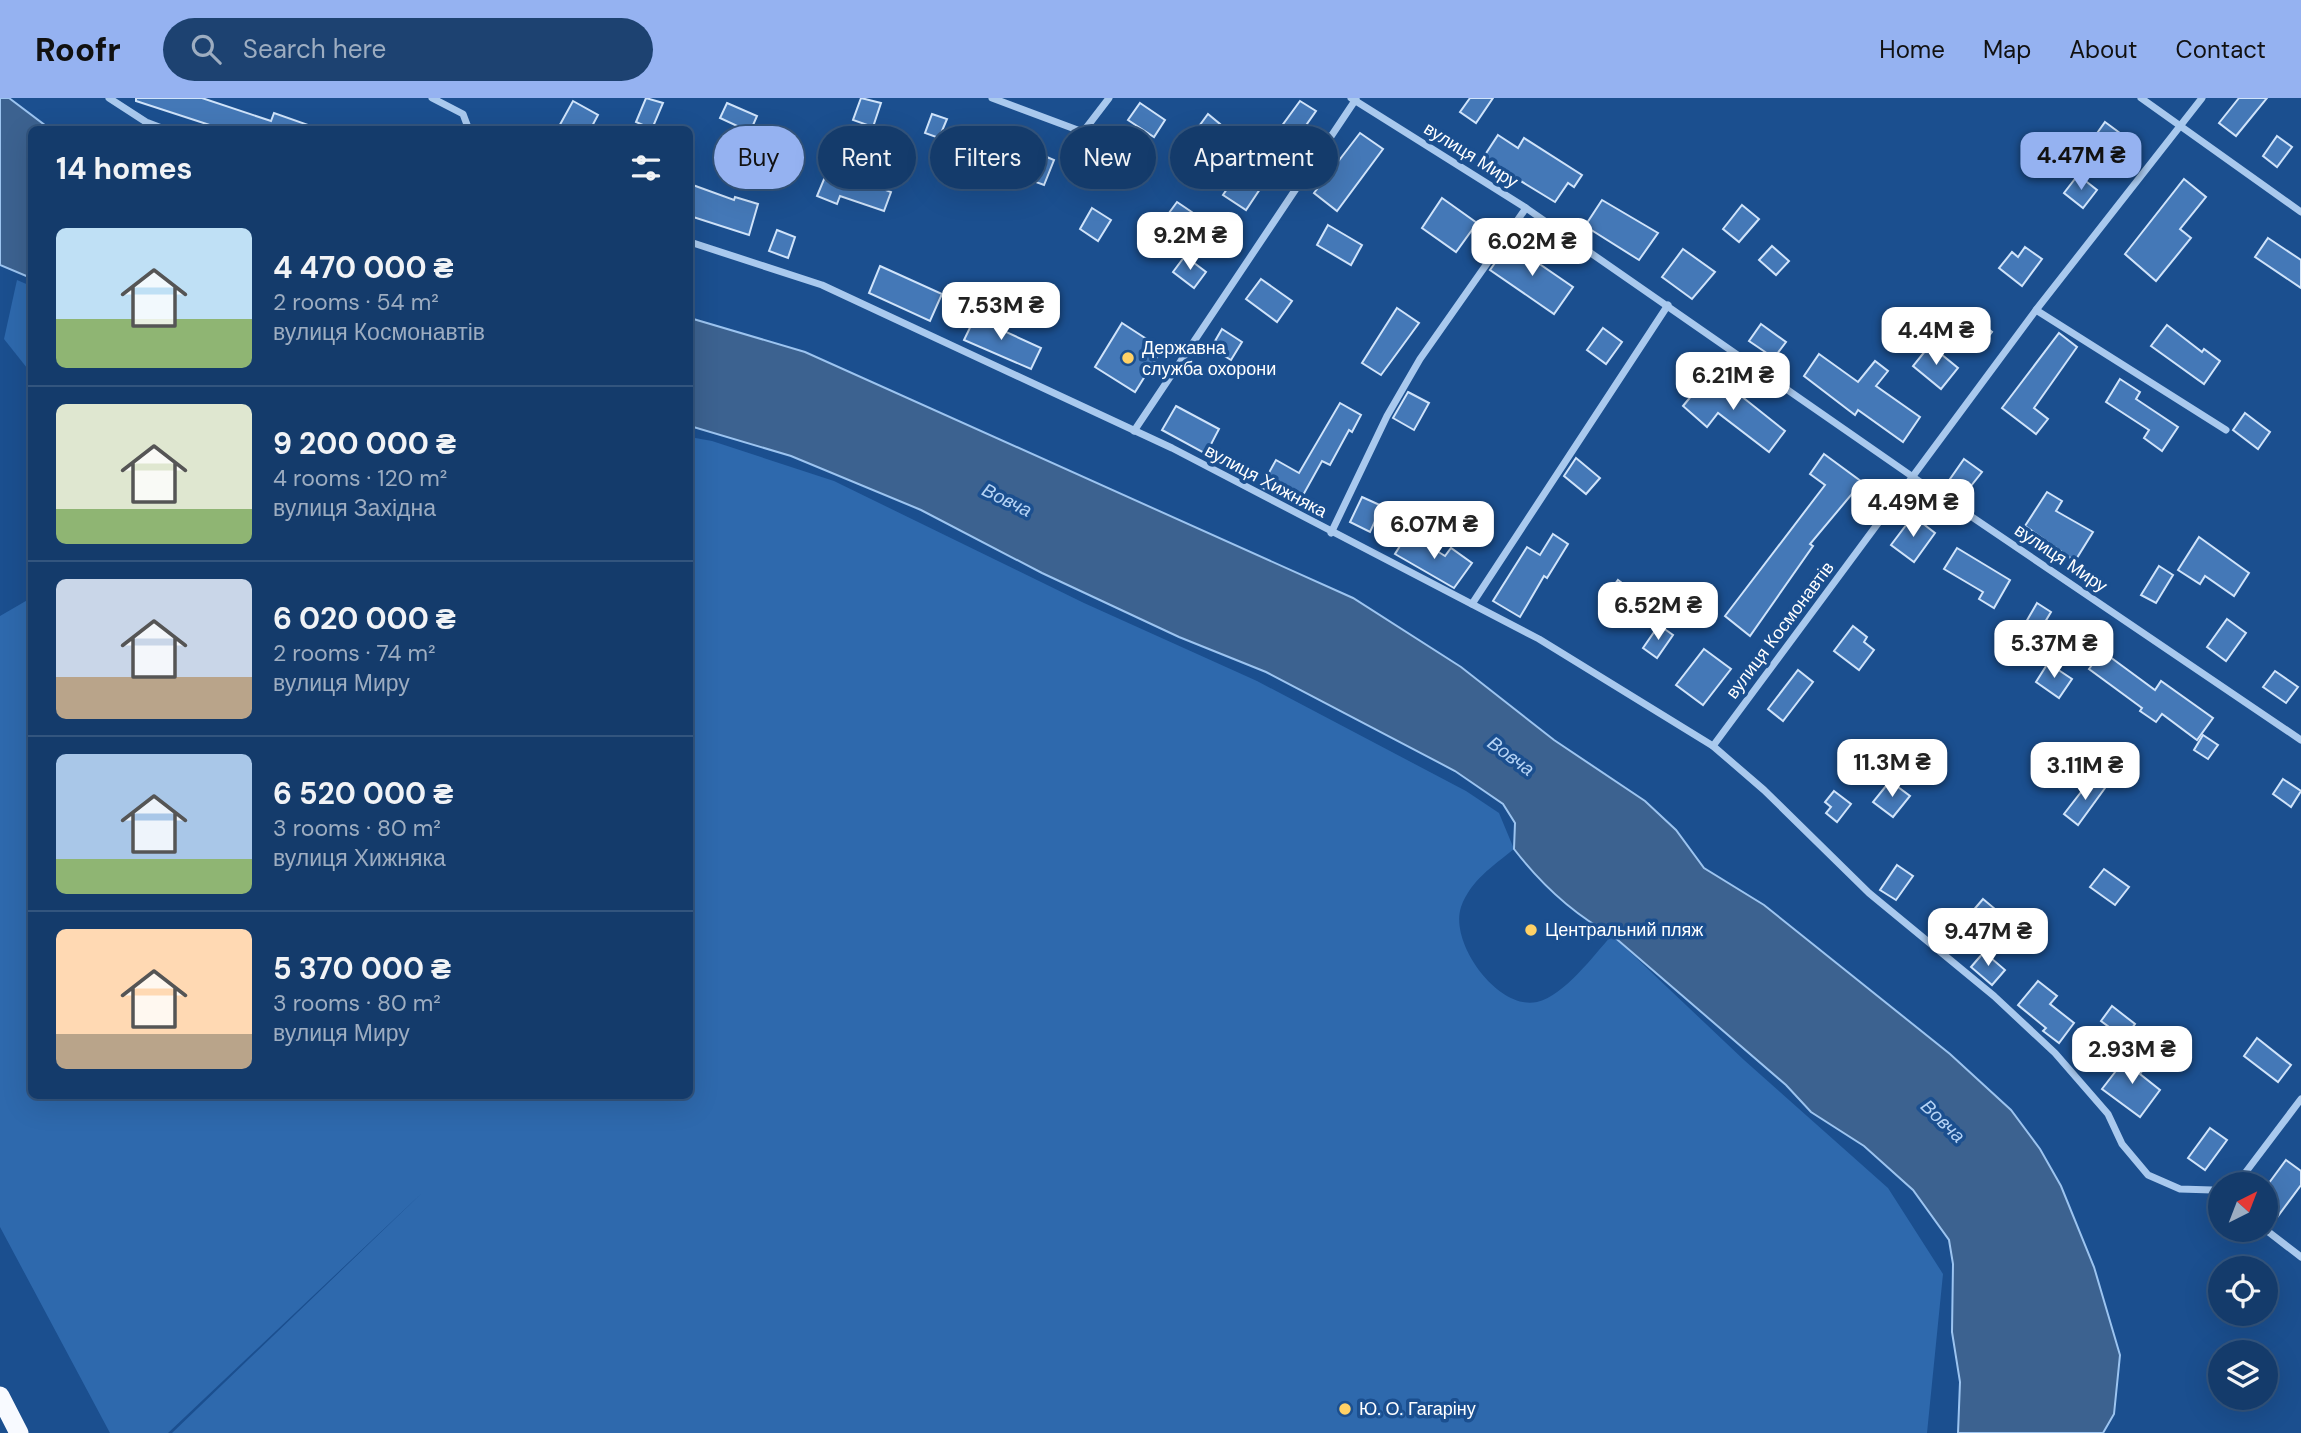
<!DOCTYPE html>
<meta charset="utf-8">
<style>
body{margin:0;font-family:"DM Sans",sans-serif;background:#1d4271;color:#f1f3f6;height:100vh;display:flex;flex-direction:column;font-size:26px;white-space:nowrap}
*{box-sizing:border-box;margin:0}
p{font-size:23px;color:#9dadc1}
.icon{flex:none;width:38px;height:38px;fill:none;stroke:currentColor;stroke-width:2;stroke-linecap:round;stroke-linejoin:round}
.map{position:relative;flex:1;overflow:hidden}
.panel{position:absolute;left:28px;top:28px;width:665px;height:973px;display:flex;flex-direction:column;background:#143b6b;border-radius:10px;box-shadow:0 7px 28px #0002,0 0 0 2px #33557e}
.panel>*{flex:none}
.hud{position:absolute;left:714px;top:28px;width:665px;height:63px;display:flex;gap:14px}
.needle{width:46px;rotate:42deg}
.fabs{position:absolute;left:2208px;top:1074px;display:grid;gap:14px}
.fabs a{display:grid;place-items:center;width:70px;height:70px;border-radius:50%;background:#143b6b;box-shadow:0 7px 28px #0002,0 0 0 2px #33557e;font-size:35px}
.price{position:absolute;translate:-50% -60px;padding:0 16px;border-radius:14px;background:#fff;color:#222;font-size:23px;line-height:46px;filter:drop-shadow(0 2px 4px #0008)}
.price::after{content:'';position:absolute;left:50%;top:42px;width:21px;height:16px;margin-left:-10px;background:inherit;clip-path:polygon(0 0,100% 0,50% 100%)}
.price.on{background:#95b2f1;color:#111}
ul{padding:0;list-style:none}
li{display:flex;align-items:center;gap:21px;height:175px;padding:0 28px}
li+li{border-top:2px solid #33557e}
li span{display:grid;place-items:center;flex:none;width:196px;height:140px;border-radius:10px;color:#555}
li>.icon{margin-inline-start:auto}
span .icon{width:84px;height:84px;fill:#fffc;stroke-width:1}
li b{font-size:30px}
h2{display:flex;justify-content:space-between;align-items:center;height:84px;padding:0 28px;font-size:30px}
.chip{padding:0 24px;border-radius:32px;background:#143b6b;box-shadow:0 7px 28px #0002,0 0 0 2px #33557e;font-size:24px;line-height:63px}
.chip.on{background:#95b2f1;color:#111}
header{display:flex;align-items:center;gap:42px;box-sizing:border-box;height:98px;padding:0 35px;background:#95b2f1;color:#111}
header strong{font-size:33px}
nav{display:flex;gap:38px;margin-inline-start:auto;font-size:24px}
.search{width:490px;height:63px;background:#1d4271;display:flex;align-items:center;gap:18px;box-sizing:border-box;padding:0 24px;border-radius:38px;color:#9dadc1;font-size:26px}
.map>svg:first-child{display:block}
.green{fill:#2e69ad}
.water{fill:#3c6290;stroke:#9cc4f0;stroke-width:2}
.building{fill:#4478b7;stroke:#cfe3fa;stroke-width:2}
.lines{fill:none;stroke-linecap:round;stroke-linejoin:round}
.minor{stroke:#a9c9ee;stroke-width:7}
.trunk{stroke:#f8faff;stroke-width:19}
.poi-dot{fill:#ffd166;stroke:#1b4f8f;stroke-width:2.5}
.labels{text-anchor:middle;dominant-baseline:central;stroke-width:7;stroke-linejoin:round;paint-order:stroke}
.street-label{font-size:18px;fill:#fff;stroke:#1b4f8f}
.poi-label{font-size:18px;fill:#fff;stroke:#1b4f8f;text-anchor:start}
.water-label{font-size:19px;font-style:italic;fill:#b5d3f5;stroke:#1b4f8f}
</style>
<header>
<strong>Roofr</strong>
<div class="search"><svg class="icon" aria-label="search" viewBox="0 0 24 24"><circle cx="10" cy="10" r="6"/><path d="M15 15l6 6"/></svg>Search here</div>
<nav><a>Home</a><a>Map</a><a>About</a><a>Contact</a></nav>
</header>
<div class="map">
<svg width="2301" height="1335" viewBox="0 0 2301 1335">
<rect width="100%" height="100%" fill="#1b4f8f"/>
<g class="green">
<path d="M17,182L31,188V275L4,241Z"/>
<path d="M690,339L712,343L834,383L1084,505L1257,583L1466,693L1499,715L1514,751C1492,769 1471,782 1461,809C1449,846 1499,913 1537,904C1564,898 1594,857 1612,837L1744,962L1888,1090L1943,1176L1927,1335H172L424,1093L168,1335H110L0,1129V518L31,500L32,998H690Z"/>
</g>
<g class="water">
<path d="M0,0H9L50,31L32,32L31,180L0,167Z"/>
<path d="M690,220L805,254L1353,500L1461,569L1554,642L1645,703L1676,732L1704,770L1764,807L1950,956L2011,1012L2040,1051L2061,1088L2094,1169L2120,1257L2114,1316L2103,1335H1958L1960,1284L1952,1234L1953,1166L1949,1142L1913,1092L1864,1048L1811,1014L1786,987L1612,837C1573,816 1541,786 1514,751L1515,725L1503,706L1455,673L1266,574L1179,539L1042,475L921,412L791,358L690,328Z"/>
</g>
<g class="building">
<path d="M136,0H202L271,23L274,15L314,29L313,32H225L136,3Z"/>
<path d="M646,0L663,5L652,31L636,24Z"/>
<path d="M861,0L881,5L873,29L853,22Z"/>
<path d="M1470,0H1493L1476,25L1460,14Z"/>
<path d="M2239,0H2267L2236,38L2219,25Z"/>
<path d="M573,3L598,17L590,32H557Z"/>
<path d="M1300,3L1316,13L1297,40L1281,29Z"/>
<path d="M727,5L757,18L750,34L720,20Z"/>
<path d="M1140,5L1165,22L1154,39L1128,22Z"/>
<path d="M932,16L947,21L939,40L925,35Z"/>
<path d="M1208,16L1220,26L1205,44L1194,35Z"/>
<path d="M2105,24L2132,44L2120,61L2093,41Z"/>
<path d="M1360,35L1383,51L1337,113L1314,95Z"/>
<path d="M994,37L1009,43L999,66L984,60Z"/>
<path d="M1498,37L1518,50L1524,40L1582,77L1574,89L1568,85L1555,104L1483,60Z"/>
<path d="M2277,38L2292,49L2277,69L2263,58Z"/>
<path d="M1035,54L1054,62L1044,87L1025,80Z"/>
<path d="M827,74L866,91L868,85L891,94L884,113L840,98L837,106L817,98Z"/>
<path d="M1237,76L1260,91L1246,112L1223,97Z"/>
<path d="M2078,77L2097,92L2083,110L2064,95Z"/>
<path d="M2184,81L2206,99L2180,131L2191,140L2156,183L2125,156Z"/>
<path d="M690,86L734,102L735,99L758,106L749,137L690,118Z"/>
<path d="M1442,100L1477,125L1456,154L1422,130Z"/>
<path d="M1602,102L1658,135L1639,162L1585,128Z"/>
<path d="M1177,104L1202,121L1191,137L1166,119Z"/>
<path d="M1742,107L1759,121L1739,144L1723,131Z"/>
<path d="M1092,110L1111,122L1098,143L1080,131Z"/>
<path d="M1328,127L1362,147L1351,167L1317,147Z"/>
<path d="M777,132L795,139L788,160L769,153Z"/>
<path d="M2268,140L2301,162V190L2255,159Z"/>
<path d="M1509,145L1573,189L1554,216L1490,172Z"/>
<path d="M1772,148L1789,163L1776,177L1759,162Z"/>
<path d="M2025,149L2042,161L2022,188L1999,170L2012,154L2018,159Z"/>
<path d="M1683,151L1715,174L1692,201L1662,179Z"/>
<path d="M1185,158L1206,174L1194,190L1173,174Z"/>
<path d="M880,168L942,196L930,223L869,195Z"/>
<path d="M1261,181L1292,203L1277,224L1246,201Z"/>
<path d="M1397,210L1419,225L1381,277L1362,265Z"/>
<path d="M1966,212L1992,234L1981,248L1954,226Z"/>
<path d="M978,213L996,222L993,228L1041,250L1031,271L964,242Z"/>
<path d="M1122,225L1162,251L1135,294L1095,269Z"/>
<path d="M1761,226L1786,244L1774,260L1749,243Z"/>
<path d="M2167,227L2202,254L2204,251L2220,263L2204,286L2151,248Z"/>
<path d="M1603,230L1622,244L1606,266L1587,252Z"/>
<path d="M1222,231L1242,244L1231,262L1211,250Z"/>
<path d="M2059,235L2077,249L2034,310L2048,321L2036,336L2002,310Z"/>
<path d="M1930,247L1958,270L1941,291L1913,268Z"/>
<path d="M1819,256L1858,284L1875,263L1888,273L1876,288L1920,319L1903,344L1858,312L1855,317L1804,278Z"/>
<path d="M1711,274L1785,333L1769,354L1718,315L1707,329L1683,308Z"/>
<path d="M2120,281L2140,294L2136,301L2178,329L2162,353L2144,340L2149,332L2106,304Z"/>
<path d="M1408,294L1429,305L1414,332L1393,320Z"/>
<path d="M1340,305L1361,317L1352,334L1349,332L1330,367L1322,363L1297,408L1261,389L1276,362L1299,375Z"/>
<path d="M1176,308L1219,331L1206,356L1162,332Z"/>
<path d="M2245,315L2270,334L2258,351L2233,332Z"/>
<path d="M1824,356L1862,384L1810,446L1813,448L1750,538L1725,518L1825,387L1810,376Z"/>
<path d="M1576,360L1600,380L1586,396L1564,378Z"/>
<path d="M1964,361L1982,374L1967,393L1950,381Z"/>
<path d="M2047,394L2062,403L2056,413L2093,434L2075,463L2025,428Z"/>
<path d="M1362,399L1382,408L1370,434L1350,424Z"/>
<path d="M1913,418L1935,435L1914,464L1891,447Z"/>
<path d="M1408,435L1445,458L1451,450L1472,465L1454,490L1395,456Z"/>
<path d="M1553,436L1568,446L1547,480L1544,478L1520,519L1493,503L1527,449L1540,457Z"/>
<path d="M2199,439L2249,475L2234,498L2205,478L2200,486L2178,472Z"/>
<path d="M1957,450L2010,482L1994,510L1979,501L1983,494L1944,471Z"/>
<path d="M2159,468L2173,477L2156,505L2141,497Z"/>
<path d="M1618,482L1634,494L1617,517L1601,505Z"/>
<path d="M2037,505L2051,514L2036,539L2022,531Z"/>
<path d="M2227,521L2246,535L2226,563L2207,549Z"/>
<path d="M1659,527L1673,537L1657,560L1643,550Z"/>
<path d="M1853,528L1867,539L1864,544L1874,552L1859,572L1834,553Z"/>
<path d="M1704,551L1731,571L1703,607L1676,587Z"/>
<path d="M2102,553L2155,592L2161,583L2213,620L2197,642L2162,616L2156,624L2140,613L2142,610L2089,571Z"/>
<path d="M2048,565L2072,581L2059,600L2036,584Z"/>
<path d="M1798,572L1813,584L1783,623L1768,611Z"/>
<path d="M2275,573L2298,589L2286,605L2263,589Z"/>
<path d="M2203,637L2218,647L2208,661L2194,652Z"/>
<path d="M2092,680L2105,690L2078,727L2064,716Z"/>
<path d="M2283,681L2301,693L2291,709L2273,696Z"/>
<path d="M1890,683L1910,698L1893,719L1873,704Z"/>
<path d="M1834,693L1851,706L1837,724L1826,715L1831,709L1825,704Z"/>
<path d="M1897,767L1913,778L1896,802L1880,792Z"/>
<path d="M2104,771L2129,789L2115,807L2090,789Z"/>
<path d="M1983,801L1995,811L1978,831L1966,821Z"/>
<path d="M1984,854L2005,872L1992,887L1971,869Z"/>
<path d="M2038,883L2057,898L2050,906L2074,925L2059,945L2043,933L2046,930L2018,907Z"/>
<path d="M2112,908L2135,926L2124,940L2101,923Z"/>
<path d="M2257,940L2291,967L2278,984L2244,958Z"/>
<path d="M2129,956L2146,968L2140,976L2160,992L2140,1019L2102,991Z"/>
<path d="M2210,1030L2227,1042L2205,1072L2188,1060Z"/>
<path d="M2286,1062L2301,1073V1087L2278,1118L2266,1109V1089Z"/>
</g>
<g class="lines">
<g class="minor">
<path d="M109,0L146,24L167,32"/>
<path d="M432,0L463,16L469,32"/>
<path d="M992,0L1083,34L1109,0"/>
<path d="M1351,0L1526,110L1913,379L2301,642"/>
<path d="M2141,0L2301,114"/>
<path d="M690,144L822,187L1172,350L1539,541L1713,648L1764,692L1869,795L1994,898L2055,955L2108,1016L2122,1046L2148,1077L2180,1091L2212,1092L2221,1098"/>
<path d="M2036,212L2226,332"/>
<path d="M1134,333L1356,1"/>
<path d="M1331,435L1387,318L1420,261L1526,110"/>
<path d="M1472,506L1668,207"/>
<path d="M1713,648L2036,212L2202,0"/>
<path d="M2236,1087L2301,1001"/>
<path d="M2266,1132L2301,1159"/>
</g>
<path class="trunk" d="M0,1298L19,1335"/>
</g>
<g class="poi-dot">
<circle cx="1128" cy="260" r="7"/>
<circle cx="1531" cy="832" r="7"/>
<circle cx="1345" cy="1311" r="7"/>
</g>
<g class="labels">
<g class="street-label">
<text transform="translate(1471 57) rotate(32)">вулиця Миру</text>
<text transform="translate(1266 383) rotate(28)">вулиця Хижняка</text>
<text transform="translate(2061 460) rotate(34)">вулиця Миру</text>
<text transform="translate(1780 532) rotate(-53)">вулиця Космонавтів</text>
</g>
<g class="poi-label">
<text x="1142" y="250">Державна<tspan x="1142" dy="21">служба охорони</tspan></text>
<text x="1545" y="832">Центральний пляж</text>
<text x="1359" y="1311">Ю. О. Гагаріну</text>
</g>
<g class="water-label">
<text transform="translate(1007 402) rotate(26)">Вовча</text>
<text transform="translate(1511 658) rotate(36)">Вовча</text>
<text transform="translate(1943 1023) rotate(44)">Вовча</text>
</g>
</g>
</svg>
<div class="fabs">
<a><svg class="needle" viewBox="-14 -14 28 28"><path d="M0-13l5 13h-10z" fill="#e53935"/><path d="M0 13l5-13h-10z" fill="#9dadc1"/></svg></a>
<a><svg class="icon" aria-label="locate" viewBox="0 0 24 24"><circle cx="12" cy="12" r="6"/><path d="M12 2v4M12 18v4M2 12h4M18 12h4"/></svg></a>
<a><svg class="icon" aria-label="layers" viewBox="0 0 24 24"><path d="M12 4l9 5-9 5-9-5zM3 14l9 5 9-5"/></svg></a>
</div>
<b class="price on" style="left:2081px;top:94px">4.47M ₴</b>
<b class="price" style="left:1190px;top:174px">9.2M ₴</b>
<b class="price" style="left:1532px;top:180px">6.02M ₴</b>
<b class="price" style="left:1001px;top:244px">7.53M ₴</b>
<b class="price" style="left:1936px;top:269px">4.4M ₴</b>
<b class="price" style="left:1733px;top:314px">6.21M ₴</b>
<b class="price" style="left:1913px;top:441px">4.49M ₴</b>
<b class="price" style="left:1434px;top:463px">6.07M ₴</b>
<b class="price" style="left:1658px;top:544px">6.52M ₴</b>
<b class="price" style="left:2054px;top:582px">5.37M ₴</b>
<b class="price" style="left:1892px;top:701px">11.3M ₴</b>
<b class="price" style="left:2085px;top:704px">3.11M ₴</b>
<b class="price" style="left:1988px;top:870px">9.47M ₴</b>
<b class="price" style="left:2132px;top:988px">2.93M ₴</b>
<div class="hud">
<a class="chip on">Buy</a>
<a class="chip">Rent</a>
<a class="chip">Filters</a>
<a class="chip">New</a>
<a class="chip">Apartment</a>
</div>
<section class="panel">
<h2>14 homes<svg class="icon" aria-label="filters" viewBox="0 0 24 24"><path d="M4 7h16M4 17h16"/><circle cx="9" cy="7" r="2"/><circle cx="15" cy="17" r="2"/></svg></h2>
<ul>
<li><span style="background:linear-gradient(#bfe0f5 65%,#8fb573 0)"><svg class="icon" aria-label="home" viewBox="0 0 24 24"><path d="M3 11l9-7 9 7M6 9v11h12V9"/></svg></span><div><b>4 470 000 ₴</b><p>2 rooms · 54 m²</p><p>вулиця Космонавтів</p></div></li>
<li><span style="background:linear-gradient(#dfe7d0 75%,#8fb573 0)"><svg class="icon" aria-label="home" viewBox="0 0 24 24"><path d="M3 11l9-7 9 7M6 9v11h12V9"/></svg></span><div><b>9 200 000 ₴</b><p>4 rooms · 120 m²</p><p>вулиця Західна</p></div></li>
<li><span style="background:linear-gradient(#c9d6e8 70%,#b9a48a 0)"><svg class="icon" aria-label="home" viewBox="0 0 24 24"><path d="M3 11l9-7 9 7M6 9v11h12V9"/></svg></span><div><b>6 020 000 ₴</b><p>2 rooms · 74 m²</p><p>вулиця Миру</p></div></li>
<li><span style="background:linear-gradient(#a9c7e8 75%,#8fb573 0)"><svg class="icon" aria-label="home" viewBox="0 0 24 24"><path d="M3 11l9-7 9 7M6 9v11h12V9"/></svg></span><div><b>6 520 000 ₴</b><p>3 rooms · 80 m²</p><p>вулиця Хижняка</p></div></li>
<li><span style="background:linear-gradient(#ffd9b3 75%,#b9a48a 0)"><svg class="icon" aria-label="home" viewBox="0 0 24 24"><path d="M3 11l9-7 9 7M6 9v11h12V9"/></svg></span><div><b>5 370 000 ₴</b><p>3 rooms · 80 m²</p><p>вулиця Миру</p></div></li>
</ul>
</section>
</div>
